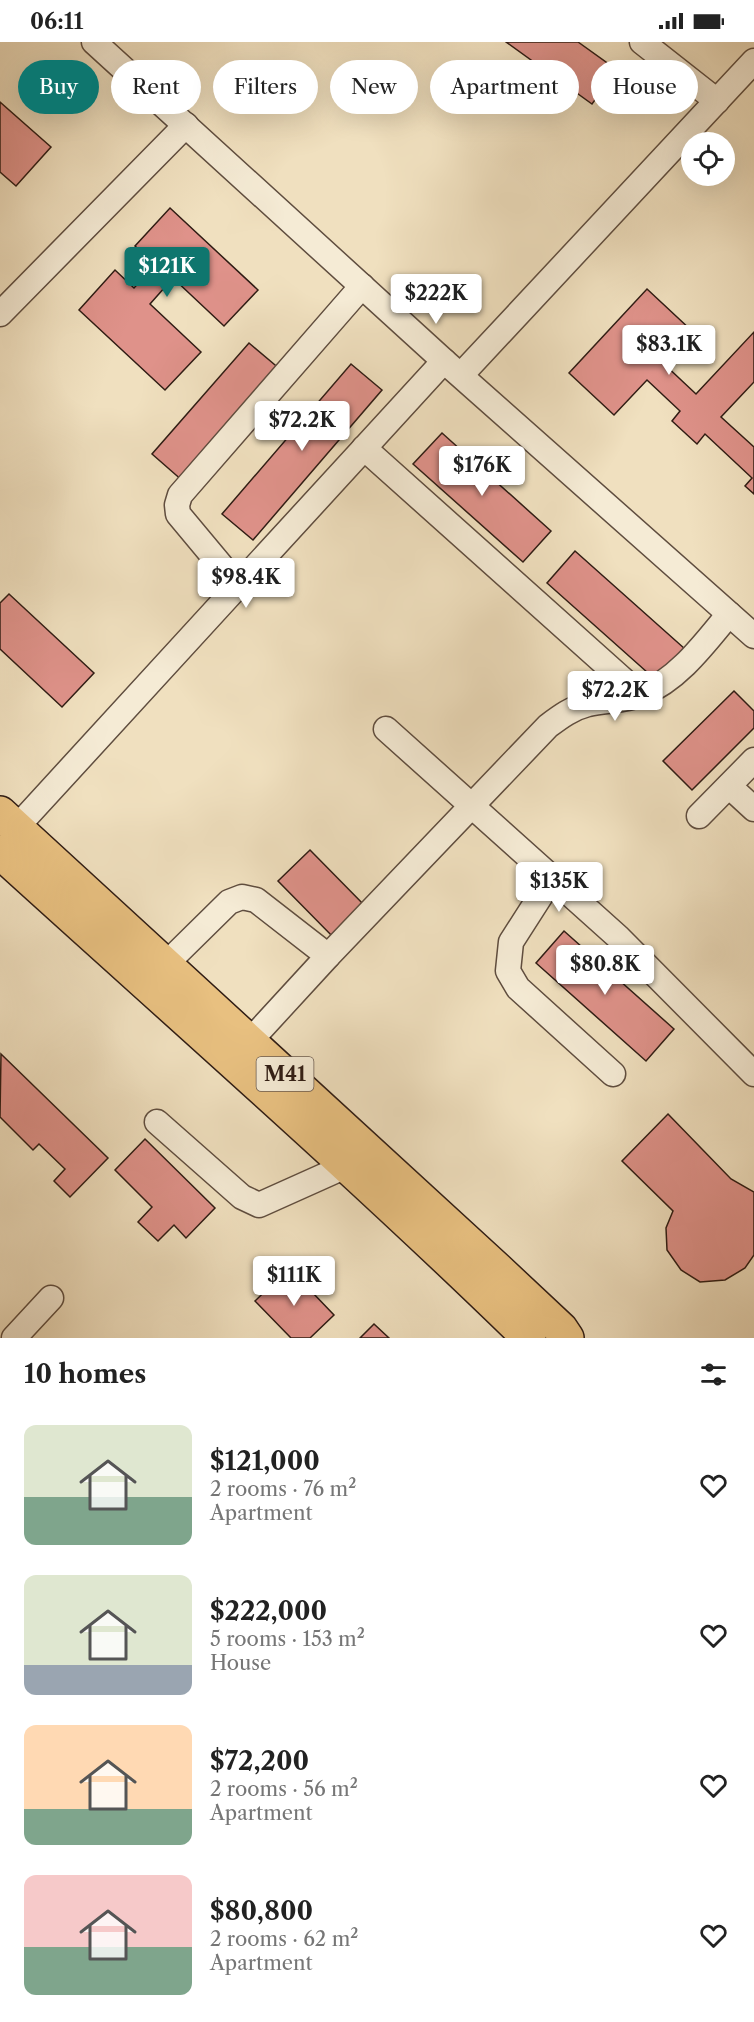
<!DOCTYPE html>
<meta charset="utf-8">
<style>
body{margin:0;font-family:"Libre Caslon Text",serif;background:#f2f2f2;color:#222;height:100vh;display:flex;flex-direction:column;font-size:22px;white-space:nowrap}
*{box-sizing:border-box;margin:0}
p{font-size:20px;color:#767676}
.icon{flex:none;width:33px;height:33px;fill:none;stroke:currentColor;stroke-width:2;stroke-linecap:round;stroke-linejoin:round}
.map{position:relative;height:1296px;overflow:hidden}
.side{display:flex;flex-direction:column;background:#fff;flex:1}
.side>*{flex:none}
.guide{position:absolute;left:18px;top:18px;width:718px;height:54px;display:flex;gap:12px}
.tools{position:absolute;left:681px;top:90px;display:grid;gap:12px}
.tools a{display:grid;place-items:center;width:54px;height:54px;border-radius:50%;background:#fff;box-shadow:0 6px 24px #0002;font-size:30px}
.price{position:absolute;translate:-50% -51px;padding:0 14px;border-radius:6px;background:#fff;color:#222;font-size:20px;line-height:39px;filter:drop-shadow(0 2px 3px #0008)}
.price::after{content:'';position:absolute;left:50%;top:36px;width:18px;height:14px;margin-left:-9px;background:inherit;clip-path:polygon(0 0,100% 0,50% 100%)}
.price.on{background:#0f766e;color:#fff}
ul{padding:0;list-style:none}
li{display:flex;align-items:center;gap:18px;height:150px;padding:0 24px}
li span{display:grid;place-items:center;flex:none;width:168px;height:120px;border-radius:12px;color:#555}
li>.icon{margin-inline-start:auto}
span .icon{width:72px;height:72px;fill:#fffc;stroke-width:1}
li b{font-size:26px}
h2{display:flex;justify-content:space-between;align-items:center;height:72px;padding:0 24px;font-size:26px}
.tag{padding:0 21px;border-radius:27px;background:#fff;box-shadow:0 6px 24px #0002;font-size:21px;line-height:54px}
.tag.on{background:#0f766e;color:#fff}
.status{display:flex;justify-content:space-between;align-items:center;height:42px;padding:0 30px;background:#fff;direction:ltr}
.status svg{height:16px;fill:currentColor}
.map>svg:first-child{display:block}
.building{fill:#df928a;stroke:#2f1c14;stroke-width:1.5}
.lines{fill:none;stroke-linecap:round;stroke-linejoin:round}
.minor-casing{stroke:#5f4d3f;stroke-width:27}
.highway-casing{stroke:#2f1c14;stroke-width:36}
.minor{stroke:#f5ebd5;stroke-width:24}
.highway{stroke:#e8c080;stroke-width:33}
.labels{text-anchor:middle;dominant-baseline:central;stroke-width:4.5;stroke-linejoin:round;paint-order:stroke}
.shield{fill:#f5ebd5;stroke:#6a5a4e;stroke-width:1.5}
.shield-label{font-size:20px;font-weight:bold;fill:#2f1c14}
</style>
<div class="status"><b>06:11</b><svg viewBox="0 0 49 12"><path d="M0 12V9h3v3zM5 12V6h3v6zM10 12V3h3v9zM15 12V0h3v12zM26 1h20v11H26zM47 4h2v5h-2z"/></svg></div>
<div class="map">
<svg width="754" height="1296" viewBox="0 0 754 1296">
<rect width="100%" height="100%" fill="#f0e0bf"/>
<filter id="stains"><feTurbulence type="fractalNoise" baseFrequency=".00333" numOctaves="4"/><feColorMatrix values="0 0 0 0 .2 0 0 0 0 .09 0 0 0 0 .02 0 0 0 .5 -.17"/></filter>
<radialGradient id="worn" r=".72"><stop offset=".6" stop-color="#630" stop-opacity="0"/><stop offset="1" stop-color="#630" stop-opacity=".3"/></radialGradient>
<g class="building">
<path d="M506,0H578L617,28L592,62Z"/>
<path d="M0,60L51,105L16,144L0,130Z"/>
<path d="M170,166L258,248L224,284L173,236L150,262L201,310L165,348L79,268L115,228L134,246L155,223L135,204Z"/>
<path d="M647,247L692,289L663,321L696,352L754,290V340L721,375L754,405V452L745,444L752,436L705,392L697,402L672,379L680,369L647,338L614,373L569,331Z"/>
<path d="M249,301L281,328L184,440L152,412Z"/>
<path d="M351,322L382,348L253,498L222,472Z"/>
<path d="M442,391L551,489L523,520L413,422Z"/>
<path d="M575,509L685,607L657,639L547,541Z"/>
<path d="M9,552L94,631L62,665L0,607V561Z"/>
<path d="M734,649L754,669V686L692,748L663,719Z"/>
<path d="M310,808L368,867L336,898L278,839Z"/>
<path d="M564,889L674,987L646,1019L536,921Z"/>
<path d="M1,1012L108,1116L70,1155L54,1139L65,1127L39,1102L33,1108L0,1075Z"/>
<path d="M668,1072L731,1137L754,1150V1213L745,1226L725,1238L700,1240L681,1228L667,1208L666,1186L673,1169L622,1119Z"/>
<path d="M145,1097L215,1166L186,1196L174,1183L158,1199L138,1180L152,1165L115,1128Z"/>
<path d="M289,1226L334,1273L310,1296H291L255,1259Z"/>
<path d="M374,1282L389,1296H360Z"/>
</g>
<g class="lines">
<defs>
<g id="minor">
<path d="M94,0L444,319L754,594"/>
<path d="M642,0L717,59"/>
<path d="M0,272L186,83"/>
<path d="M461,333L754,19"/>
<path d="M364,406L640,653"/>
<path d="M238,544L178,472L177,463L180,453L362,244"/>
<path d="M386,687L618,895L754,1032"/>
<path d="M729,744L754,767"/>
<path d="M699,774L754,718"/>
<path d="M16,786L444,319"/>
<path d="M552,836L511,900L508,929L518,946L613,1032"/>
<path d="M328,914L548,684C560,675 572,666 588,662C606,658 625,659 642,652C678,638 705,601 729,572"/>
<path d="M165,923L229,860L242,855L256,858L328,914L249,1000"/>
<path d="M157,1080L242,1155L259,1163L346,1124"/>
<path d="M14,1296L51,1256"/>
</g>
<g id="highway">
<path d="M0,771L497,1227L561,1287L567,1296"/>
<path d="M0,810C177,971 358,1129 529,1296"/>
</g>
</defs>
<use href="#minor" class="minor-casing"/>
<use href="#highway" class="highway-casing"/>
<use href="#minor" class="minor"/>
<use href="#highway" class="highway"/>
</g>
<g class="labels">
<rect class="shield" x="256.5" y="1015" width="57" height="34" rx="4.5"/>
<g class="shield-label">
<text x="285" y="1032">M41</text>
</g>
</g>
<rect width="100%" height="100%" filter="url(#stains)"/>
<rect width="100%" height="100%" fill="url(#worn)"/>
</svg>
<div class="tools">
<a><svg class="icon" aria-label="locate" viewBox="0 0 24 24"><circle cx="12" cy="12" r="6"/><path d="M12 2v4M12 18v4M2 12h4M18 12h4"/></svg></a>
</div>
<b class="price on" style="left:167px;top:256px">$121K</b>
<b class="price" style="left:436px;top:283px">$222K</b>
<b class="price" style="left:669px;top:334px">$83.1K</b>
<b class="price" style="left:302px;top:410px">$72.2K</b>
<b class="price" style="left:482px;top:455px">$176K</b>
<b class="price" style="left:246px;top:567px">$98.4K</b>
<b class="price" style="left:615px;top:680px">$72.2K</b>
<b class="price" style="left:559px;top:871px">$135K</b>
<b class="price" style="left:605px;top:954px">$80.8K</b>
<b class="price" style="left:294px;top:1265px">$111K</b>
<div class="guide">
<a class="tag on">Buy</a>
<a class="tag">Rent</a>
<a class="tag">Filters</a>
<a class="tag">New</a>
<a class="tag">Apartment</a>
<a class="tag">House</a>
</div>
</div>
<section class="side">
<h2>10 homes<svg class="icon" aria-label="filters" viewBox="0 0 24 24"><path d="M4 7h16M4 17h16"/><circle cx="9" cy="7" r="2"/><circle cx="15" cy="17" r="2"/></svg></h2>
<ul>
<li><span style="background:linear-gradient(#dfe7d0 60%,#7fa58c 0)"><svg class="icon" aria-label="home" viewBox="0 0 24 24"><path d="M3 11l9-7 9 7M6 9v11h12V9"/></svg></span><div><b>$121,000</b><p>2 rooms · 76 m²</p><p>Apartment</p></div><svg class="icon" aria-label="heart" viewBox="0 0 24 24"><path d="M12 20l-8-8c-3-5 5-10 8-4 3-6 11-1 8 4z"/></svg></li>
<li><span style="background:linear-gradient(#dfe7d0 75%,#9aa5b1 0)"><svg class="icon" aria-label="home" viewBox="0 0 24 24"><path d="M3 11l9-7 9 7M6 9v11h12V9"/></svg></span><div><b>$222,000</b><p>5 rooms · 153 m²</p><p>House</p></div><svg class="icon" aria-label="heart" viewBox="0 0 24 24"><path d="M12 20l-8-8c-3-5 5-10 8-4 3-6 11-1 8 4z"/></svg></li>
<li><span style="background:linear-gradient(#ffd9b3 70%,#7fa58c 0)"><svg class="icon" aria-label="home" viewBox="0 0 24 24"><path d="M3 11l9-7 9 7M6 9v11h12V9"/></svg></span><div><b>$72,200</b><p>2 rooms · 56 m²</p><p>Apartment</p></div><svg class="icon" aria-label="heart" viewBox="0 0 24 24"><path d="M12 20l-8-8c-3-5 5-10 8-4 3-6 11-1 8 4z"/></svg></li>
<li><span style="background:linear-gradient(#f6c9c9 60%,#7fa58c 0)"><svg class="icon" aria-label="home" viewBox="0 0 24 24"><path d="M3 11l9-7 9 7M6 9v11h12V9"/></svg></span><div><b>$80,800</b><p>2 rooms · 62 m²</p><p>Apartment</p></div><svg class="icon" aria-label="heart" viewBox="0 0 24 24"><path d="M12 20l-8-8c-3-5 5-10 8-4 3-6 11-1 8 4z"/></svg></li>
</ul>
</section>
